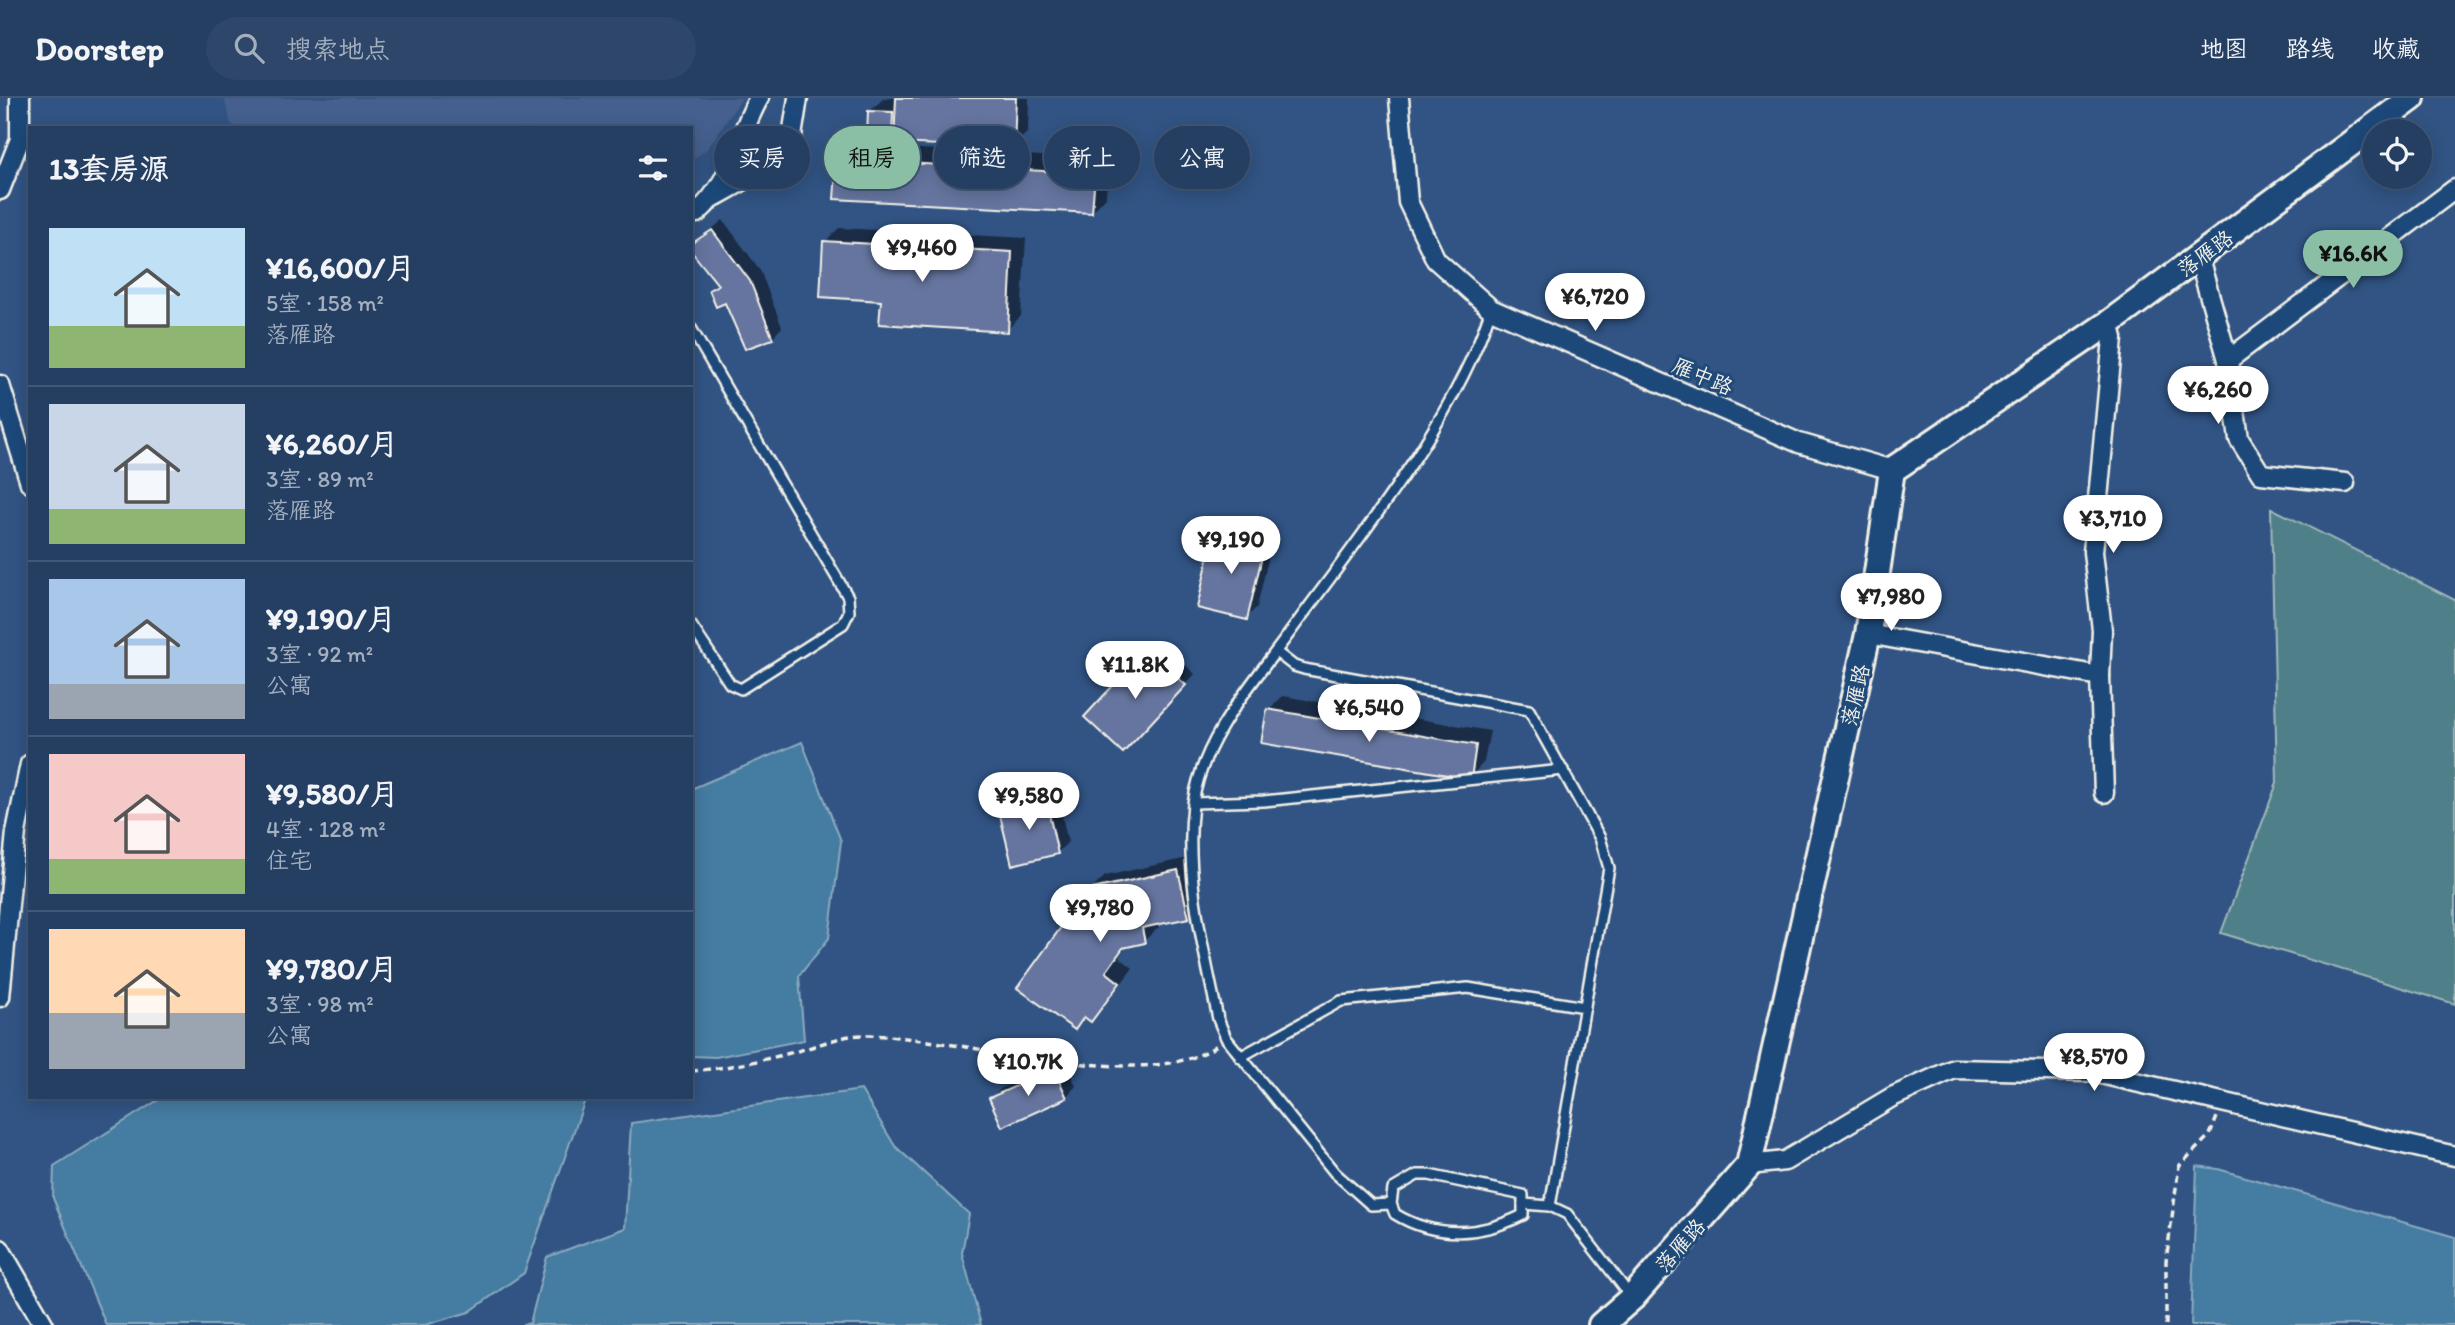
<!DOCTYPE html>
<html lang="zh">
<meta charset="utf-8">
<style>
body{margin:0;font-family:Itim,"LXGW WenKai TC",sans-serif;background:#2d4669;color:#f1f3f6;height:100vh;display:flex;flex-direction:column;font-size:26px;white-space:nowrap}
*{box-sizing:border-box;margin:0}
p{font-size:23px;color:#a3afbe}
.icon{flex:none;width:38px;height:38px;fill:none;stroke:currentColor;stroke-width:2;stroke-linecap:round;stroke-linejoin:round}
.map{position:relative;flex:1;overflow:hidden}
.drawer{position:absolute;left:28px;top:28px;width:665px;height:973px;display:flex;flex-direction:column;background:#253f63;border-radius:0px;box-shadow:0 4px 18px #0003,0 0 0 2px #425878}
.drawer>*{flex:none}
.guide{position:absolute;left:714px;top:28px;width:665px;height:63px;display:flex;gap:14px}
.controls{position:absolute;left:2362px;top:21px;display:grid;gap:14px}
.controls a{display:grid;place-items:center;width:70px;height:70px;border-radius:50%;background:#253f63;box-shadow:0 4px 18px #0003,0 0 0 2px #425878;font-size:35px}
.price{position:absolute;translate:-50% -60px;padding:0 16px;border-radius:24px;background:#fff;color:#222;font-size:23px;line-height:46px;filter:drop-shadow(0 2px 4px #0008)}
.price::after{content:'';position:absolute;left:50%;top:42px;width:21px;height:16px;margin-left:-10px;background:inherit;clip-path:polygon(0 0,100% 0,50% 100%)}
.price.active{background:#8abfa5;color:#111}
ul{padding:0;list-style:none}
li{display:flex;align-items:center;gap:21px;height:175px;padding:0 21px}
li+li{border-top:2px solid #425878}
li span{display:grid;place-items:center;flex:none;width:196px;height:140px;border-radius:0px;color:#555}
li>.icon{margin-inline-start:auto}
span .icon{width:84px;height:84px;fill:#fffc;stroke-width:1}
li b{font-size:30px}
h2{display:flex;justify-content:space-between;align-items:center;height:84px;padding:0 21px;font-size:30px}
.pill{padding:0 24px;border-radius:32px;background:#253f63;box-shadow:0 4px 18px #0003,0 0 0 2px #425878;font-size:24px;line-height:63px}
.pill.active{background:#8abfa5;color:#111}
header{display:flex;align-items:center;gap:42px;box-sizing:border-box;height:98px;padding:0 35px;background:#253f63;border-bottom:2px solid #425878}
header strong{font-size:33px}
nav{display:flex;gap:38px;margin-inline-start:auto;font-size:24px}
.search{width:490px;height:63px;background:#2d4669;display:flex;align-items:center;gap:18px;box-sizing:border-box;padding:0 24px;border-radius:38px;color:#a3afbe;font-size:26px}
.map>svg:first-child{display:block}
.built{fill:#45618e}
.green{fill:#4f808a;stroke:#a2b8b9;stroke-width:2}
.water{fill:#457ca2;stroke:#8babbe;stroke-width:2}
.shadow{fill:#0007}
.building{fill:#65749f;stroke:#f4f1e8;stroke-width:2}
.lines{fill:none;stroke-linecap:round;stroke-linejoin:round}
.lane-casing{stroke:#f4f1e8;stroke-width:14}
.street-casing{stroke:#f4f1e8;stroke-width:23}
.secondary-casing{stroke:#f4f1e8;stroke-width:30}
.path{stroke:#f4f1e8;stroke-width:3.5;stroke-dasharray:7 5;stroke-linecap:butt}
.lane{stroke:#1f4a7a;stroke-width:9}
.street{stroke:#1f4a7a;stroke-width:18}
.secondary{stroke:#1f4a7a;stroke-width:24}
.labels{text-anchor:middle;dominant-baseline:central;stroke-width:6;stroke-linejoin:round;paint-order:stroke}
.street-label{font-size:21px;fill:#f4f1e8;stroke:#1f4a7a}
</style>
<header>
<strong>Doorstep</strong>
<div class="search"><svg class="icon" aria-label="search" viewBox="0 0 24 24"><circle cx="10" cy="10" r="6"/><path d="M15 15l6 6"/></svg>搜索地点</div>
<nav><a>地图</a><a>路线</a><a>收藏</a></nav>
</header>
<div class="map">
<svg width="2455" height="1227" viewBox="0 0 2455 1227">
<rect width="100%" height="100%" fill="#315484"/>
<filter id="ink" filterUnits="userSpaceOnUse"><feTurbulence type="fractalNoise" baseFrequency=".0143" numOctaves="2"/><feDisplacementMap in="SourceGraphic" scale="14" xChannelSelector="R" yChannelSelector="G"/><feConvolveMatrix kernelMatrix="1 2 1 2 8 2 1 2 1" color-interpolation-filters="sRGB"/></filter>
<g filter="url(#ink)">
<path class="built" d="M224,0H742L708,50L691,63V30H376L365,22L336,30H239L231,26Z"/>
<path class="green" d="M2271,410L2455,502V906L2221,835L2277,685Z"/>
<g class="water">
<path d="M802,644L841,743L829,840L799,878L804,942L716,959L691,958V691Z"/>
<path d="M861,992L895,1048L969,1116L962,1155L981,1227H523L530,1225L547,1159L625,1130L631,1025Z"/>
<path d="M163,999H586L524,1175L469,1214L425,1227H106L53,1100L54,1068Z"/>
<path d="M2197,1068L2218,1071L2455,1139V1227H2191Z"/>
</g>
<g class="shadow">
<path d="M884,0H1029L1028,34L1013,48L905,44V50L1108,62L1106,99L1092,114L838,62L853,48H868L869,14Z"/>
<path d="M723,122L760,172L782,229L772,240L711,192L718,185L691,148Z"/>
<path d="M839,130L1026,140L1021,218L1007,232L883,201L825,144Z"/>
<path d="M1227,425L1274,436L1257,509L1246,520L1216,435Z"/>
<path d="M1158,542L1195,576L1134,642L1087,619Z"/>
<path d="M1283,598L1490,633L1484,664L1470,679L1268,612Z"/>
<path d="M1056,692L1068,744L1058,754L1001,713L1012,703Z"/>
<path d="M1192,759L1202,804L1188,819L1158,825L1159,829L1144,843L1127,847L1119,859L1133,870L1105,907L1091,922L1086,918L1074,930L1090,793L1105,778Z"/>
<path d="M1064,961L1076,988L1066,999L991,1000L1002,990Z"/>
</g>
<g class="building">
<path d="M896,0H1016L1014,50L894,45Z"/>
<path d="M868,13L893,14L891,64L1095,76L1092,115L834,101L837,61L866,63Z"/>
<path d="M712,132L750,183L773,241L745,251L725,205L716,209L709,192L718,187L691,153V146Z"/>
<path d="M823,143L1012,154L1008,234L879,226L881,203L820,199Z"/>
<path d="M1214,434L1265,446L1247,522L1197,510Z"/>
<path d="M1146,552L1186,587L1123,655L1084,619Z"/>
<path d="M1267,611L1476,647L1471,681L1261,645Z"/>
<path d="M1046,702L1058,756L1012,767L999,713Z"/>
<path d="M1178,772L1189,820L1142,830L1145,845L1123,850L1106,874L1120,885L1091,924L1084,919L1075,932L1017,890L1088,792Z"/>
<path d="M1054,971L1067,1000L1002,1029L989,1000Z"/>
</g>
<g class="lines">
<defs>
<g id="lane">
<path d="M691,230L848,499L849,514L843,526L741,591L730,586L691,527"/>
<path d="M1276,554L1294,568L1304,571L1529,612L1600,740L1609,770L1550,1108"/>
<path d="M1193,705L1264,703L1563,672"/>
<path d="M1240,959L1341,903L1468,890L1585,909"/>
<path d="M1417,1077H1429L1523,1097V1117C1481,1138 1436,1141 1395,1116L1391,1106L1393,1091Z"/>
<path d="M1391,1106L1371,1107L1335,1075L1226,940L1218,921C1204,850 1184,779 1193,706C1202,640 1253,585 1291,533C1361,437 1454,324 1491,211"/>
<path d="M1523,1106L1550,1108L1567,1116L1632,1200"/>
</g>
<g id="street">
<path d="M1399,0L1408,104L1436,162L1491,211L1799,345L1892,372"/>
<path d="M0,92L20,41V0"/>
<path d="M716,98L773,66L792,38L798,0"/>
<path d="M697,115C735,81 735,42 759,0"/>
<path d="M2199,161L2228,262L2239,341L2261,376L2345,385"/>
<path d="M2228,262L2455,91"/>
<path d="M0,287L30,385"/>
<path d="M1868,536L2100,578"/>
<path d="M2104,695L2100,578L2102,532L2093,454L2113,240L2109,225"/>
<path d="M0,899L16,734L30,666"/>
<path d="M1749,1067L1785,1063L1892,999L1954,971L2092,974L2455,1058"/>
<path d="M0,1151L44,1227"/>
</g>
<path id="secondary" d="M1601,1227L1632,1200L1749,1067L1868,536L1892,372L2109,225L2412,0"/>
</defs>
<use href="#lane" class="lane-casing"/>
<use href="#street" class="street-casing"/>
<use href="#secondary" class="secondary-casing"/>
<g class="path">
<path d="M691,973C729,970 765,962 801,952C820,947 842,937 862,937C951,936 1146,1000 1217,947"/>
<path d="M2166,1227V1163L2179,1068L2210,1037L2217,1019"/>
</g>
<use href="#lane" class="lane"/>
<use href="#street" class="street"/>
<use href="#secondary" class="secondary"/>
</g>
</g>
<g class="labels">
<g class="street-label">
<text transform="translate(2205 155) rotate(-36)">落雁路</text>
<text transform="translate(1703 278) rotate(23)">雁中路</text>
<text transform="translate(1855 597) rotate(-77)">落雁路</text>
<text transform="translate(1680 1147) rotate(-48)">落雁路</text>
</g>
</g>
</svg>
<div class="controls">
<a><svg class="icon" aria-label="locate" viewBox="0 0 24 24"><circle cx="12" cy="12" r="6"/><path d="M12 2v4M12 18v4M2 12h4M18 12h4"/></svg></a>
</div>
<b class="price" style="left:922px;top:186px">¥9,460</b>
<b class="price active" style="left:2353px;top:192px">¥16.6K</b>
<b class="price" style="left:1595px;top:235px">¥6,720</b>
<b class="price" style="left:2218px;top:328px">¥6,260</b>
<b class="price" style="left:2113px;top:457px">¥3,710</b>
<b class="price" style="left:1231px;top:478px">¥9,190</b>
<b class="price" style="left:1891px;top:535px">¥7,980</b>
<b class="price" style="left:1135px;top:603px">¥11.8K</b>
<b class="price" style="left:1369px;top:646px">¥6,540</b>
<b class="price" style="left:1029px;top:734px">¥9,580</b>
<b class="price" style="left:1100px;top:846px">¥9,780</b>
<b class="price" style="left:2094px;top:995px">¥8,570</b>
<b class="price" style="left:1028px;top:1000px">¥10.7K</b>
<div class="guide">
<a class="pill">买房</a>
<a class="pill active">租房</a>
<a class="pill">筛选</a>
<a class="pill">新上</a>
<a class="pill">公寓</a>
</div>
<section class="drawer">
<h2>13套房源<svg class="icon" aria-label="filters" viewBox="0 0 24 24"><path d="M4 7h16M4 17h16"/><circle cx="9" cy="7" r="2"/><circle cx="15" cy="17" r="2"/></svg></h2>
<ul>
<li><span style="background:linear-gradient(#bfe0f5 70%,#8fb573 0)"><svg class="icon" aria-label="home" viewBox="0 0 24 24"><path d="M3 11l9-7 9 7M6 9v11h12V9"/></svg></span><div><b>¥16,600/月</b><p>5室 · 158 m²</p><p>落雁路</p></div></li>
<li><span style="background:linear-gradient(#c9d6e8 75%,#8fb573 0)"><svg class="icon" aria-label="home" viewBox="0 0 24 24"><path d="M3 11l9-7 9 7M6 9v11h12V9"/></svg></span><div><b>¥6,260/月</b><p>3室 · 89 m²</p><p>落雁路</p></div></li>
<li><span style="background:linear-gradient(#a9c7e8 75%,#9aa5b1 0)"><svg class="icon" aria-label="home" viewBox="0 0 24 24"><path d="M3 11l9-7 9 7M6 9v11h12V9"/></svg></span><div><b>¥9,190/月</b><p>3室 · 92 m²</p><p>公寓</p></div></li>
<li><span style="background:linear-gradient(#f6c9c9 75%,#8fb573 0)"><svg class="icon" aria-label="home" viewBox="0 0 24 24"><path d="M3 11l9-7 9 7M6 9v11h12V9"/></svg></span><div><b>¥9,580/月</b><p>4室 · 128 m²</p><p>住宅</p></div></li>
<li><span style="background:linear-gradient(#ffd9b3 60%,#9aa5b1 0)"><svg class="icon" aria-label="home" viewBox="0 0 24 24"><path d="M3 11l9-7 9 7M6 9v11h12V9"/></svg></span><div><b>¥9,780/月</b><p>3室 · 98 m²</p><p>公寓</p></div></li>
</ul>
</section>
</div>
